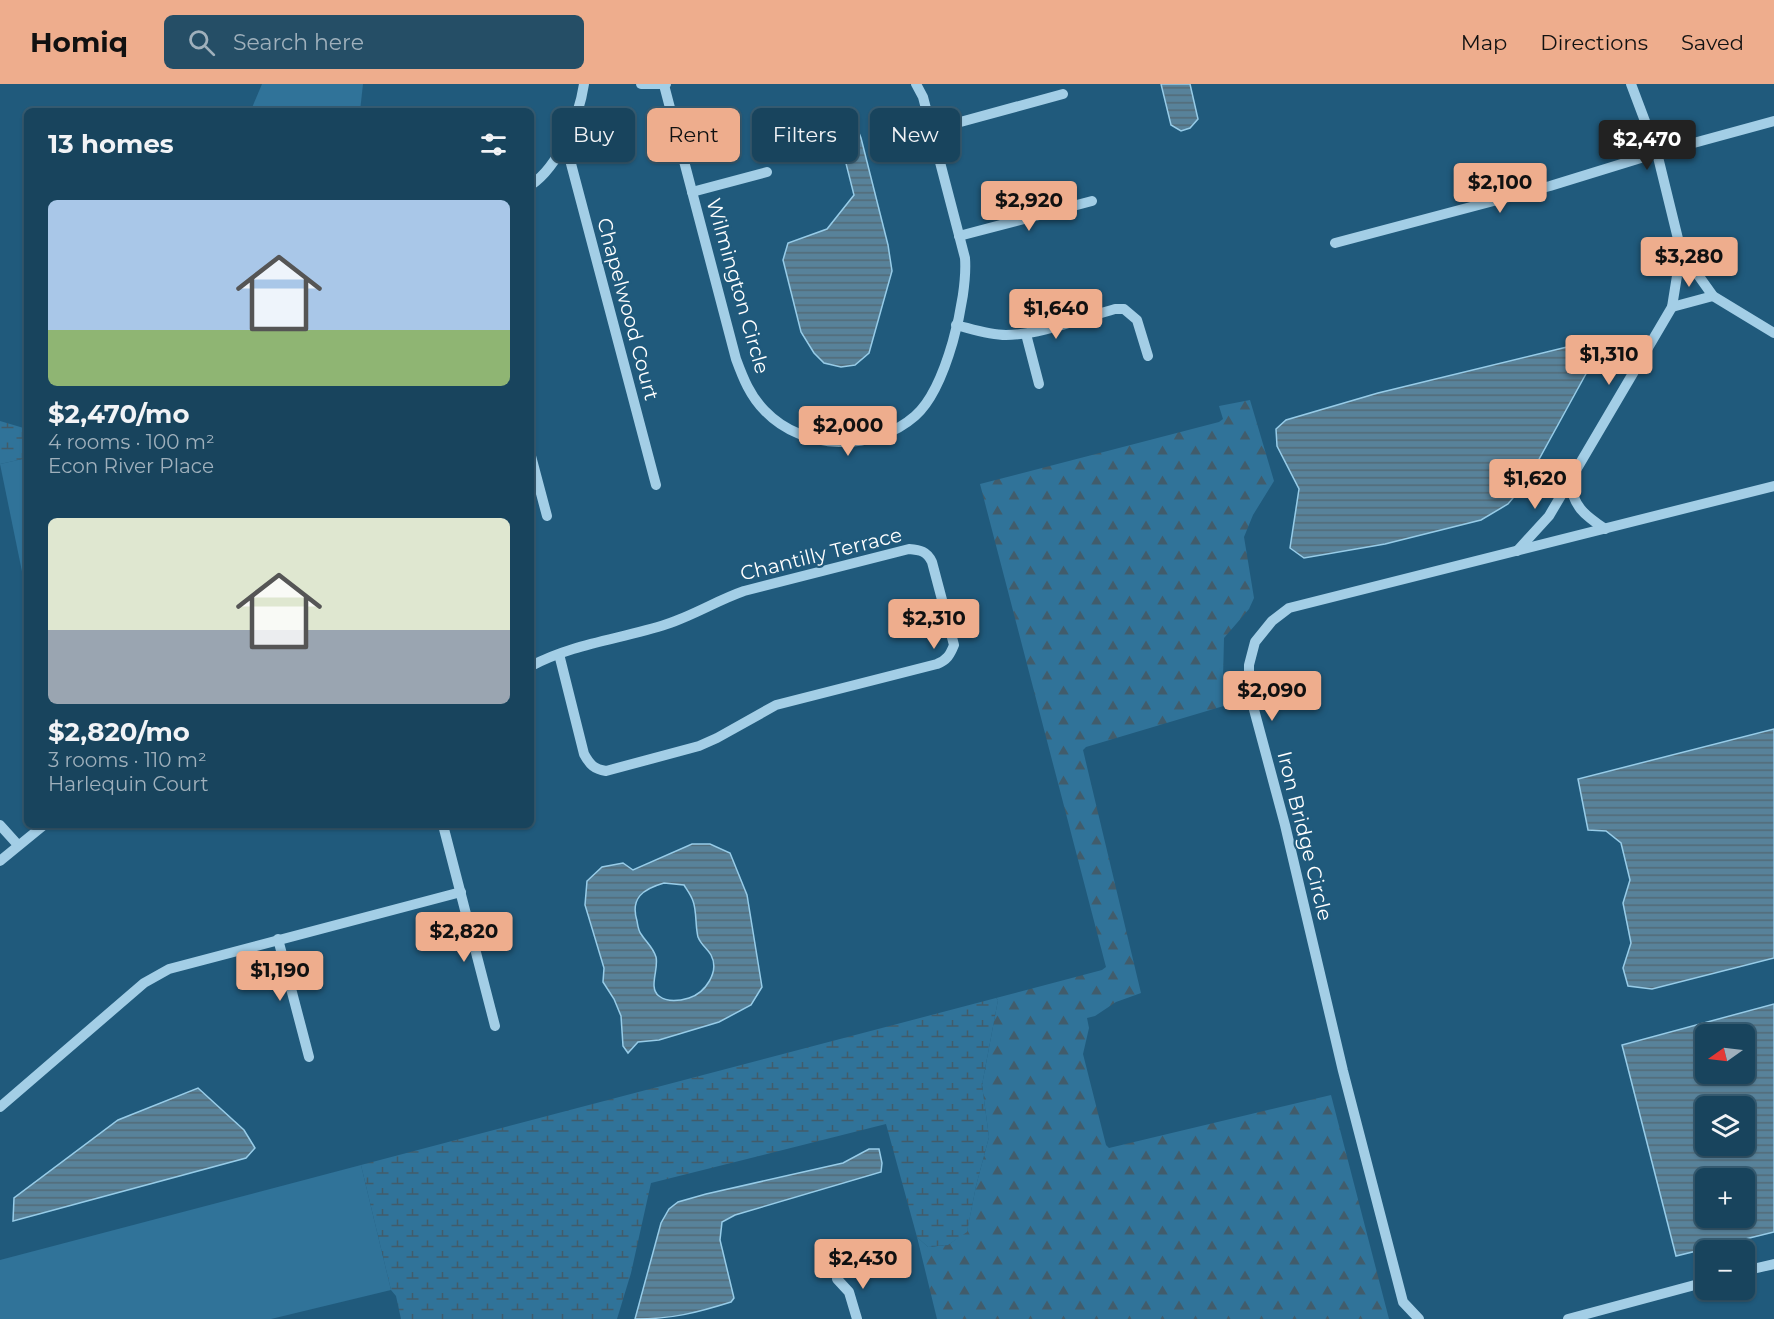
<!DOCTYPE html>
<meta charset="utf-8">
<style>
body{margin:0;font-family:Montserrat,sans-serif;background:#254e66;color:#f1f3f6;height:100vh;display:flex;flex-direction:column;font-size:22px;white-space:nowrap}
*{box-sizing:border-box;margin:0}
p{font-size:20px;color:#9fb0bc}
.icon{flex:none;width:33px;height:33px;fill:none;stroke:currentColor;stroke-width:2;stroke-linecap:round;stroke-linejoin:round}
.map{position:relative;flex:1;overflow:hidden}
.side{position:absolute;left:24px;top:24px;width:510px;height:720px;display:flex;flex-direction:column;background:#18445d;border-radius:9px;box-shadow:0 2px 4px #0004,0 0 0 2px #365c72}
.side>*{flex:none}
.top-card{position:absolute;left:552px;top:24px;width:570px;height:54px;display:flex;gap:12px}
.needle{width:39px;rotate:256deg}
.buttons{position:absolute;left:1695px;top:940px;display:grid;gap:12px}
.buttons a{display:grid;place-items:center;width:60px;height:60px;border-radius:9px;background:#18445d;box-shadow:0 2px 4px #0004,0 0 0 2px #365c72;font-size:30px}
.price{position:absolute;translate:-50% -51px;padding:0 14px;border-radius:6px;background:#eead8d;color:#111;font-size:20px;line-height:39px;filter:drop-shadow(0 2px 3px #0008)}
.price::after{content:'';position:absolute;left:50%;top:36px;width:18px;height:14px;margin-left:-9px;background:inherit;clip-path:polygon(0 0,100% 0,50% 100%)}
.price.selected{background:#222;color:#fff}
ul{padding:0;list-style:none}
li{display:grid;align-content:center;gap:12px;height:318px;padding:0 24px}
li span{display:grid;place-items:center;height:186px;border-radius:9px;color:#555}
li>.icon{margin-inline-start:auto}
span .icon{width:108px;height:108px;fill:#fffc;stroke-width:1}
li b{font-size:26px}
h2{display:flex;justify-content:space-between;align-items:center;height:72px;padding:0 24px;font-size:26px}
.chip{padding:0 21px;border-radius:9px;background:#18445d;box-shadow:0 2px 4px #0004,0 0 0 2px #365c72;font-size:21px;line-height:54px}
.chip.selected{background:#eead8d;color:#111}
header{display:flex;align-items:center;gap:36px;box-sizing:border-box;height:84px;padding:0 30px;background:#eead8d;color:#111}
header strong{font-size:28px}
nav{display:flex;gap:33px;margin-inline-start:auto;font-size:21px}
.search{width:420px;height:54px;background:#254e66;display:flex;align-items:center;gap:15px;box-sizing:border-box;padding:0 21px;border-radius:9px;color:#9fb0bc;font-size:22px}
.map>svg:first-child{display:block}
.green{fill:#307399}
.forest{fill:url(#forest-firs)}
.wetland{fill:url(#wetland-marsh)}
.water{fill:url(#water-rules);stroke:#97cce8;stroke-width:1.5;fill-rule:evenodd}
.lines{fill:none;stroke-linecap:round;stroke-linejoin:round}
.minor{stroke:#a3cee6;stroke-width:10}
.labels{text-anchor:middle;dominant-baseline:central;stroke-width:4.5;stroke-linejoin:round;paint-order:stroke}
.street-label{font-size:20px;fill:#fff;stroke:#205a7c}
</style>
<header>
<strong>Homiq</strong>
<div class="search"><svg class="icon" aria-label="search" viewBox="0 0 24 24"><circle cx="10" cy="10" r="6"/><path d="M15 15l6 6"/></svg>Search here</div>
<nav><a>Map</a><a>Directions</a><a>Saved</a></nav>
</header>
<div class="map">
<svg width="1774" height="1235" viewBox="0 0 1774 1235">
<defs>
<pattern id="forest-firs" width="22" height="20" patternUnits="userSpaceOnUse" patternTransform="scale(1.5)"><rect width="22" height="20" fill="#307399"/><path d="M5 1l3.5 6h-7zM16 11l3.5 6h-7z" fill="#415c6b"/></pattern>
<pattern id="wetland-marsh" width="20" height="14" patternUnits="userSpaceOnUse" patternTransform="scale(1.5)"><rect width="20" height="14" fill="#307399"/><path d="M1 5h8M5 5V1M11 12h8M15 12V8" fill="none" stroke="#415c6b"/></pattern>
<pattern id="water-rules" width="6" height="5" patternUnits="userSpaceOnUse" patternTransform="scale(1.5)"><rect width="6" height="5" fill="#58829a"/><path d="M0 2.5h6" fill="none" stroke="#536a77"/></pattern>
</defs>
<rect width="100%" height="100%" fill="#205a7c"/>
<g class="green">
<path d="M262,0H363L360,27H253L251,26Z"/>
<path d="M27,374V512L0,380Z"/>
<path d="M361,1081L391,1206L271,1235H0V1176Z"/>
</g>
<path class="forest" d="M1250,316L1274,397L1253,431L1244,453L1254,514L1249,525L1224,554L1223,594L1227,610V621L1086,663L1083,666L1141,909L1116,918L1095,932L1087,934L1089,944L1083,970L1106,1061L1109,1064L1331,1011L1389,1235H937L917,1153L928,1163L948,1161L967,1147L976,1102L989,1053L982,1001L998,916L996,914L1102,886L1106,883L980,400L1219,338L1223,335L1219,322Z"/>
<g class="wetland">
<path d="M0,337L27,345V374L0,380Z"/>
<path d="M996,914L998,916L982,1001L989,1053L976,1102L967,1148L948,1161L928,1163L917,1153L886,1040L651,1099L631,1189L617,1235H401L396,1212L391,1206L361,1081Z"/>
</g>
<g class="water">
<path d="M1161,0H1190L1198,35L1190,44L1181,47L1171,41Z"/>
<path d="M845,26L852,31L861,54L888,161L892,187L869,269L855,281L841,283L824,279L814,269L801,248L783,176L788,159L827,145L854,111L835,36V29Z"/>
<path d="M1596,258L1598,268L1527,397L1508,420L1481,436L1385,460L1304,474L1290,464L1299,405L1277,362L1276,345L1286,336L1378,309L1567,263Z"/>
<path d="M1774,645V874L1652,905L1628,902L1623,884L1631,859L1623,819L1630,796L1621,759L1606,747L1588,746L1578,695Z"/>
<path d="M692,760H710L730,769L747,811L762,903L751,921L719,938L659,956L638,958L628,969L623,962L621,932L614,915L603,898L604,884L585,821L587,797L602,783L623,779L633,786ZM664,799L684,801C687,806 691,811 693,817C697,828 695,841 698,853C701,861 707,864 711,871C720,888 705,909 689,914C679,917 668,919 659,912C648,904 659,885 656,873C653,863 646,858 641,850C638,846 638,842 637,837C630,814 643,805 664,799Z"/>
<path d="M1774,920V1148L1676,1172L1622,961ZM1706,951H1744V990H1706ZM1706,1023H1744V1062H1706ZM1706,1095H1744V1134H1706Z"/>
<path d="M198,1004L244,1046L255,1064L246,1074L13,1137L14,1114L118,1036Z"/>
<path d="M869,1065H879L882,1079L881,1088L735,1131L722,1138L720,1156L734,1214L731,1218C696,1229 672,1235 635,1235L661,1139L669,1125L678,1118L706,1110L843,1079Z"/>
</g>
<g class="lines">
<g class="minor">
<path d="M641,0H666"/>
<path d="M1631,0L1657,69L1681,167L1713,212L1774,249"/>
<path d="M664,1L736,275C743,294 750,312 765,327C803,367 874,368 915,332C946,305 968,214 965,174L923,13L916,0"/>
<path d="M931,46L1063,10"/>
<path d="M565,57L656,401"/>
<path d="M531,101C559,82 579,33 584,0"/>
<path d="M692,108L767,88"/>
<path d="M959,152L1092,117"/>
<path d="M1335,159L1550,102L1657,69L1774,37"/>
<path d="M1672,223L1713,212"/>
<path d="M956,241C972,245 989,251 1006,251C1039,251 1082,234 1115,225H1124L1137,236L1148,272"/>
<path d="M1026,250L1039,300"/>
<path d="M531,372L547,432"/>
<path d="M1569,396C1574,423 1583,430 1605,445"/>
<path d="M1517,467L1549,432L1672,223L1681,167"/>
<path d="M531,582C574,559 622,555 667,540C694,531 718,516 744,507L909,465C920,466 927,467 932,478L954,561C950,571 947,576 937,580L776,621L717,654L699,662L606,687C594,685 590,681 584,670L559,570"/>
<path d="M0,741L18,761"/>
<path d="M443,741L495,942"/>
<path d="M0,777L44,741"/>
<path d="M278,855L309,973"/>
<path d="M0,1023L144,899L169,885L461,808"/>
<path d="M1744,1187L1774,1180"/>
<path d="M837,1195L849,1208L857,1235"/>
<path d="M1419,1235L1403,1218L1343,987L1285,741L1249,607V581L1255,558L1272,537L1289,524L1774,402"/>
<path d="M1568,1235L1706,1198"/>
</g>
</g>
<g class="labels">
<g class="street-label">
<text transform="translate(738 202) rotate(74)">Wilmington Circle</text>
<text transform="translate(628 225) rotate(75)">Chapelwood Court</text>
<text transform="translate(821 470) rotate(-14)">Chantilly Terrace</text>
<text transform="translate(1305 752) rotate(76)">Iron Bridge Circle</text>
</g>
</g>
</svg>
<div class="buttons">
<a><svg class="needle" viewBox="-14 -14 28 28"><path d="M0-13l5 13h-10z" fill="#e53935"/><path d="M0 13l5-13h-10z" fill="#9fb0bc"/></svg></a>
<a><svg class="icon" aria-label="layers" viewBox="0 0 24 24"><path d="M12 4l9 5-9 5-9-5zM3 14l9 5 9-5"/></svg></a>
<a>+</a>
<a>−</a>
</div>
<b class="price selected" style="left:1647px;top:87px">$2,470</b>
<b class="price" style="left:1500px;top:130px">$2,100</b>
<b class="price" style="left:1029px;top:148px">$2,920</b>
<b class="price" style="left:1689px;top:204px">$3,280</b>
<b class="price" style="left:1056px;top:256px">$1,640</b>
<b class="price" style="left:1609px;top:302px">$1,310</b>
<b class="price" style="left:848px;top:373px">$2,000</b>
<b class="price" style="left:1535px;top:426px">$1,620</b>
<b class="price" style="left:934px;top:566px">$2,310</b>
<b class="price" style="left:1272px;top:638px">$2,090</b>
<b class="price" style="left:464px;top:879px">$2,820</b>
<b class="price" style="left:280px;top:918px">$1,190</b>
<b class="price" style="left:863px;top:1206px">$2,430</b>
<div class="top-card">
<a class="chip">Buy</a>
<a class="chip selected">Rent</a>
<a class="chip">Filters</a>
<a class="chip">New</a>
</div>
<section class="side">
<h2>13 homes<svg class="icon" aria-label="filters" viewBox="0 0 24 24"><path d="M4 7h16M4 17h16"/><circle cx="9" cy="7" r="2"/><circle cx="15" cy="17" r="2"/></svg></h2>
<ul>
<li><span style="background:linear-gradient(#a9c7e8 70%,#8fb573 0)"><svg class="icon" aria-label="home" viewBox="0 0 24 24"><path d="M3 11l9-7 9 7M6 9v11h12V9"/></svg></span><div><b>$2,470/mo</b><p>4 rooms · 100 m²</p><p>Econ River Place</p></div></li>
<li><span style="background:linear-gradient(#dfe7d0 60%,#9aa5b1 0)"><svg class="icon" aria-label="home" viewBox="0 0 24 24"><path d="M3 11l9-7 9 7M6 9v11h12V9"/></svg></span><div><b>$2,820/mo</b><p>3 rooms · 110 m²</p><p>Harlequin Court</p></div></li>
</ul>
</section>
</div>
